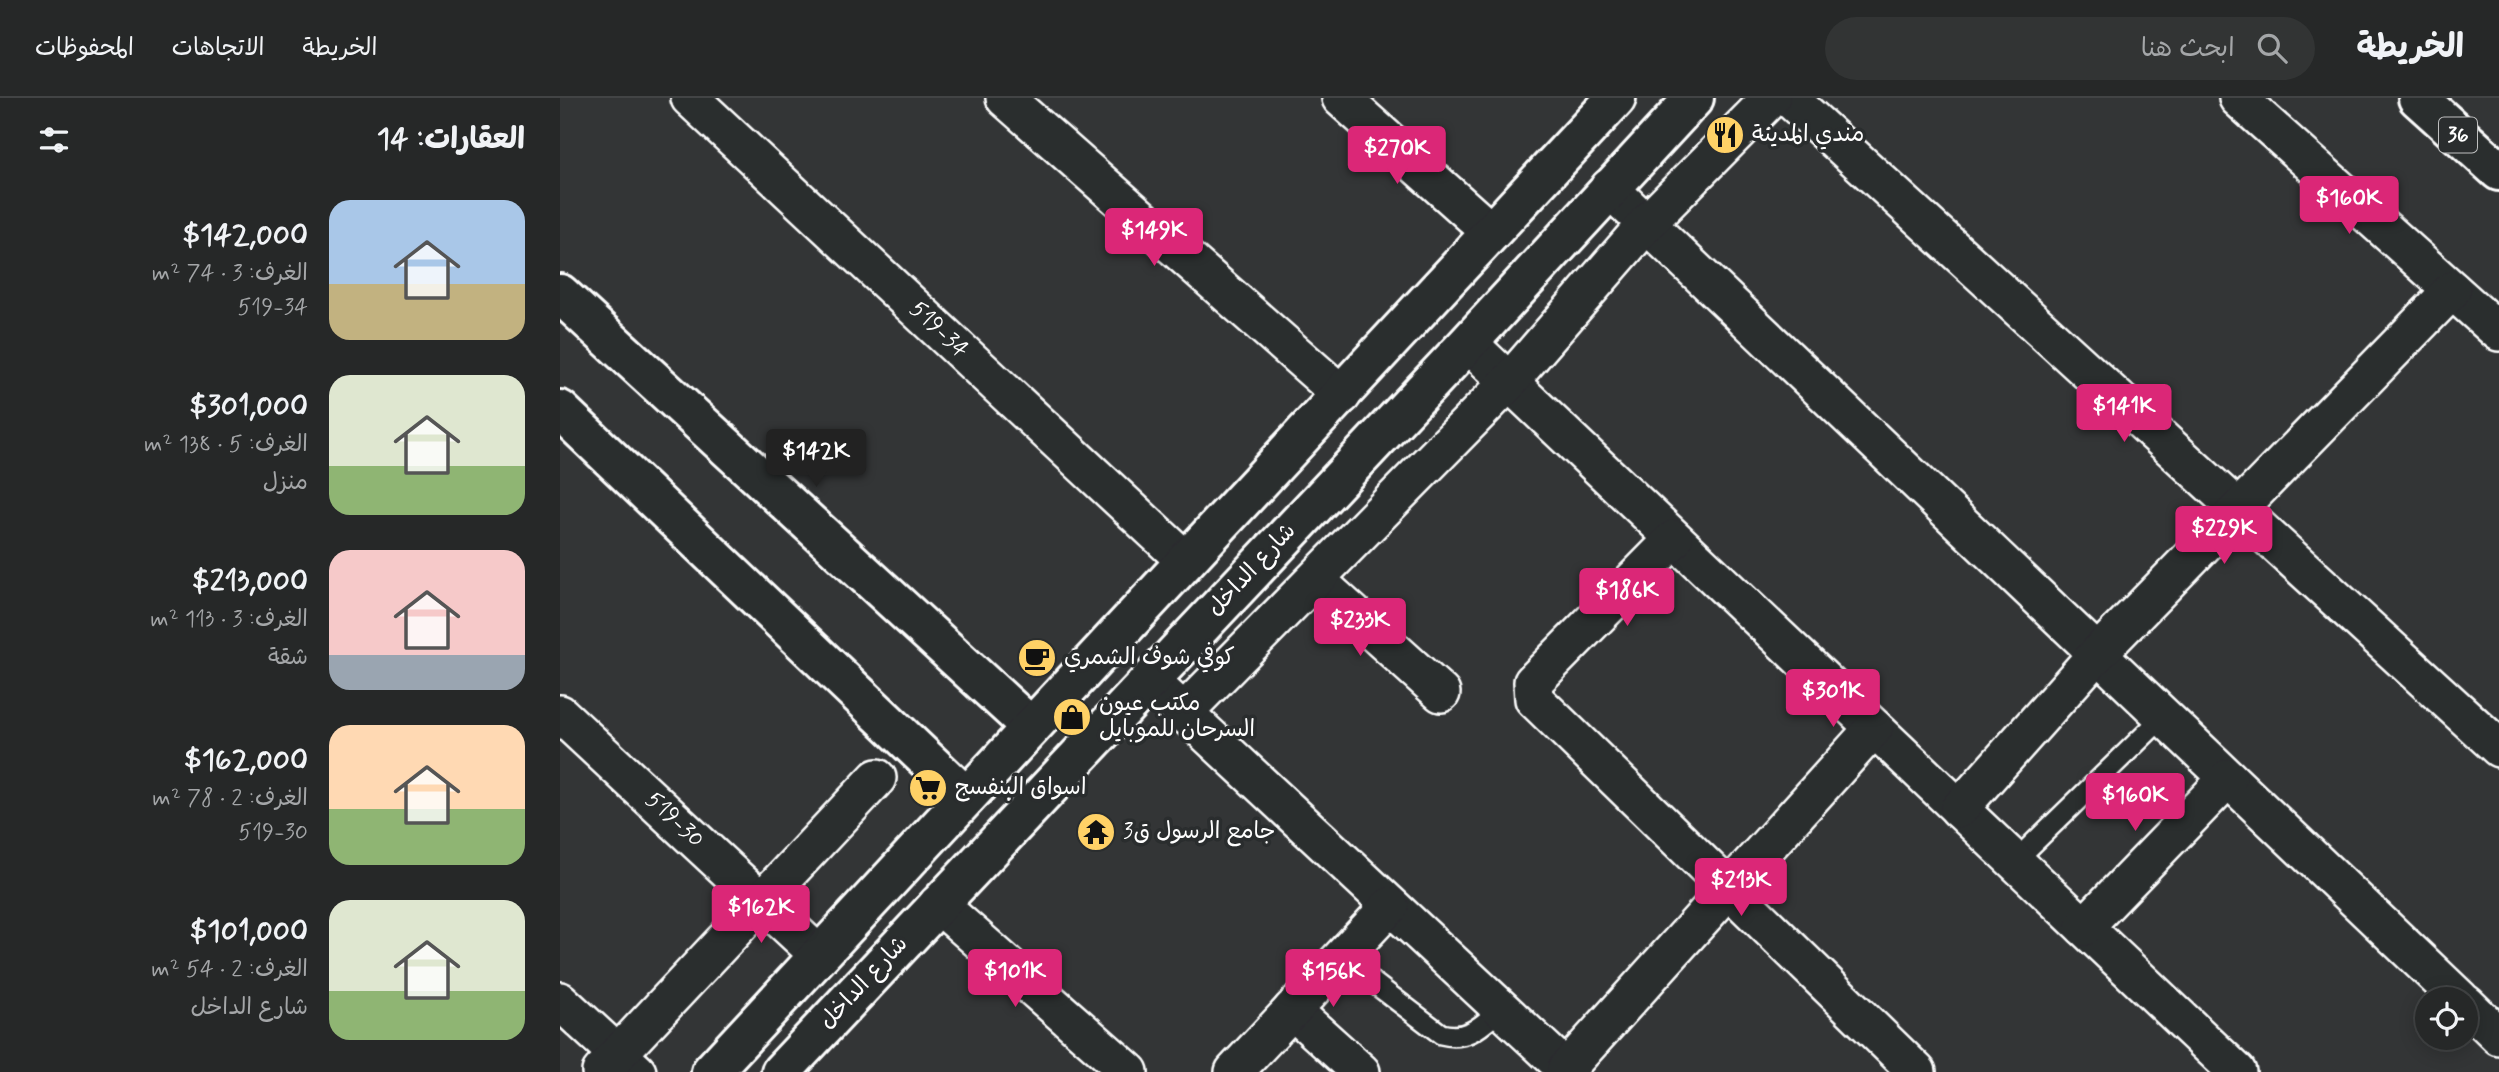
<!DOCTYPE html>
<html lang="ar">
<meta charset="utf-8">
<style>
body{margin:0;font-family:Mynerve,"Playpen Sans Arabic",sans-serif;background:#323434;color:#f1f3f6;direction:rtl;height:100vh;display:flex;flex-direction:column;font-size:26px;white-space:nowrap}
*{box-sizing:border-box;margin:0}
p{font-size:23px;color:#a4a6a8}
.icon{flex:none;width:38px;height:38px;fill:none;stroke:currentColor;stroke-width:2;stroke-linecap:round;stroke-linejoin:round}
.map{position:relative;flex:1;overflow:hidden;direction:ltr}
.side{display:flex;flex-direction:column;background:#262828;width:560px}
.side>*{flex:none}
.buttons{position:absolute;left:1855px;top:889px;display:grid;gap:14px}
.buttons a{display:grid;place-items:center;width:63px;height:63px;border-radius:50%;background:#262828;box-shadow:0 4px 18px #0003,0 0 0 2px #424445;font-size:35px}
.price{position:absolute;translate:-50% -60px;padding:0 16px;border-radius:7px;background:#db2777;color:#fff;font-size:23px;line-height:46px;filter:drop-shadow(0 2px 4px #0008)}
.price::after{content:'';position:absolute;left:50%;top:42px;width:21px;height:16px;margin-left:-10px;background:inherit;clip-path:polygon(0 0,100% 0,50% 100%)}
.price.selected{background:#222;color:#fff}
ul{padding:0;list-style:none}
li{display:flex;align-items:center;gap:21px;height:175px;padding:0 35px}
li span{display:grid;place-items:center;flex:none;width:196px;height:140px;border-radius:21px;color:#555}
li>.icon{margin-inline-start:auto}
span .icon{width:84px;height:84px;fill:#fffc;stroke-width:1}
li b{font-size:30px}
h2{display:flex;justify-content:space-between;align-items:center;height:84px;padding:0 35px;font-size:30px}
header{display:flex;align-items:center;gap:42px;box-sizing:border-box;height:98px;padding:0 35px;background:#262828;border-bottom:2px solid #424445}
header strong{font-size:33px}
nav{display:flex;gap:38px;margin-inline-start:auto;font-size:24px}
.search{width:490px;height:63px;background:#323434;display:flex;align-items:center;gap:18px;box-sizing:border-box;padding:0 24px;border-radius:38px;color:#a4a6a8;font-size:26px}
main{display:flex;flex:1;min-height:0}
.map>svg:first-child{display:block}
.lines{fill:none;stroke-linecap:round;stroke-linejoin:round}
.lane-casing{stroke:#fff;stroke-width:24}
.street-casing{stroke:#fff;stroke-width:42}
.secondary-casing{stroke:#fff;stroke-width:44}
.primary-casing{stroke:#fff;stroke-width:44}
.lane{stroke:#2a2d2e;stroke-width:19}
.street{stroke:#2a2d2e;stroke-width:37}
.secondary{stroke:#2a2d2e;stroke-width:38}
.primary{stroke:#2a2d2e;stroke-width:38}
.labels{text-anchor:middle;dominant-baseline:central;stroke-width:7;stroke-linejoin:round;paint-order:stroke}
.shield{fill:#2a2d2e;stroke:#bfc0c0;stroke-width:2}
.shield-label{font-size:21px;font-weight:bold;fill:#fff}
.poi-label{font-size:23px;fill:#fff;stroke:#2a2d2e;text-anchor:start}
.street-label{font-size:23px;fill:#fff;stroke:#2a2d2e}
</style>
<header>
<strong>الخريطة</strong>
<div class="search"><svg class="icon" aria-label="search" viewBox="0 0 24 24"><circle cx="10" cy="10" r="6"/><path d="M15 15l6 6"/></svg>ابحث هنا</div>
<nav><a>الخريطة</a><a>الاتجاهات</a><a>المحفوظات</a></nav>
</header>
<main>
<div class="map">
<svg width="1939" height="974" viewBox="0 0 1939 974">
<rect width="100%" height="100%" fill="#333536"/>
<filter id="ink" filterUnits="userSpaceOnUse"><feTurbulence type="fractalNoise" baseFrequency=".0143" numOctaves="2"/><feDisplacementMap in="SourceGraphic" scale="14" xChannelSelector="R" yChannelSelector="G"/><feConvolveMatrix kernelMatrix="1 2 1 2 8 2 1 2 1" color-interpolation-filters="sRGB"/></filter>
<g filter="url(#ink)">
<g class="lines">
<defs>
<g id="lane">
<path d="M1455,763L1603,619"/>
<path d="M781,860L881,936C908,943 921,928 941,911"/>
</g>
<g id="street">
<path id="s1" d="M130,0L626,463"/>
<path d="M445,0L782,297"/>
<path d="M781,0L931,134"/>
<path d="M1229,0L1939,650"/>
<path d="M1678,0L1939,234"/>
<path d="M1049,90L1900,901"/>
<path d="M908,245L1677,974"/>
<path d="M1114,441L973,584L974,601L1357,974"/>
<path d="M756,482L881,595"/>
<path d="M589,582L1009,974"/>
<path d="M623,615L949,284L1086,126L1211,0"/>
<path id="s2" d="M0,616L259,857"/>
<path d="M1399,711L1537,556L1892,192"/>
<path d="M378,806L569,974"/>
<path d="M1524,829L1668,680"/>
<path d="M0,903L77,974"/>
<path d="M1906,906L1939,938"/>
<path d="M732,912L801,974"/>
<path d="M1006,971L1314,630"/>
<path d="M41,974L317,680"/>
<path d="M674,974L830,808"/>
</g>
<g id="secondary">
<path d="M0,196L471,629"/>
<path d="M0,312L406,699"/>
</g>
<g id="primary">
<path d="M1858,0L1939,73"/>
<path d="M151,974L1056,0"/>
<path d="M221,974L908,245L1134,0"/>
</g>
</defs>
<use href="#lane" class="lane-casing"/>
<use href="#street" class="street-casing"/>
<use href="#secondary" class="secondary-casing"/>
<use href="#primary" class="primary-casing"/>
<use href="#lane" class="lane"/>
<use href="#street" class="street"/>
<use href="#secondary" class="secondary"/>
<use href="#primary" class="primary"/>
</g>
</g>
<defs>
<symbol id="restaurant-disc" viewBox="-11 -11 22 22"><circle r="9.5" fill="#ffd166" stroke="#2a2d2e"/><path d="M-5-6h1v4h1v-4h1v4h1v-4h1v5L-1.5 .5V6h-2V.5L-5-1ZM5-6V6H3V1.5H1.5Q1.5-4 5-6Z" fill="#111"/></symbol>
<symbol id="cafe-disc" viewBox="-11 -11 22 22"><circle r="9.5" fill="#ffd166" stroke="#2a2d2e"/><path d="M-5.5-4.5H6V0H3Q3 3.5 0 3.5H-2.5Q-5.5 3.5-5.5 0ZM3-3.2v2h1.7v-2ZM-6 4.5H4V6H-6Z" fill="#111"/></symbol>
<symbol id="shop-disc" viewBox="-11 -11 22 22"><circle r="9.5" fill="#ffd166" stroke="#2a2d2e"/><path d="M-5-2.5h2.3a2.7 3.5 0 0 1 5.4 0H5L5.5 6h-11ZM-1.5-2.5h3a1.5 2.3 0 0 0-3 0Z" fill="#111"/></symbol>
<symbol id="supermarket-disc" viewBox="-11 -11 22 22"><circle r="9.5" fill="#ffd166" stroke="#2a2d2e"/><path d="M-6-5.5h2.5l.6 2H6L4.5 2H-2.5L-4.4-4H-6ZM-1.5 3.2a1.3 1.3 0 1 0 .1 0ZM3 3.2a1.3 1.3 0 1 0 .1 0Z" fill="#111"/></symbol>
<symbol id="temple-disc" viewBox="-11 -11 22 22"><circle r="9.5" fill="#ffd166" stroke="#2a2d2e"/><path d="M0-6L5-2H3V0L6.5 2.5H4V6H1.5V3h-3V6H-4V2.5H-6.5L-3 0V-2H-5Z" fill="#111"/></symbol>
</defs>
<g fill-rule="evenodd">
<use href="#restaurant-disc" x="1143" y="15" width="44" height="44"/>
<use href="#cafe-disc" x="455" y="538" width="44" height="44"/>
<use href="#shop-disc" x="490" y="597" width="44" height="44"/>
<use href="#supermarket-disc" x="346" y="668" width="44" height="44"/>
<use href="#temple-disc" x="514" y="712" width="44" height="44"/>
</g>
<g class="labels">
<rect class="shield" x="1879" y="19.5" width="38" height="35" rx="5"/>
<g class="shield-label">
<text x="1898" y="37">36</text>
</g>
<g class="poi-label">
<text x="1192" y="37">مندي المدينة</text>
<text x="504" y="560">كوفي شوف الشمري</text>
<text x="539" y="606">مكتب عيون<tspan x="539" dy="26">السرحان للموبايل</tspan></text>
<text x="395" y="690">اسواق البنفسج</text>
<text x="563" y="734">جامع الرسول ق3</text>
</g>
<g class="street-label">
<text stroke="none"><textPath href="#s1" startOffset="340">519-34</textPath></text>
<text transform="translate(692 472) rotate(-47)">شارع الداخل</text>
<text stroke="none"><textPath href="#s2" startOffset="156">519-30</textPath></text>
<text transform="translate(304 885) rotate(-47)">شارع الداخل</text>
</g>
</g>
</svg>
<div class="buttons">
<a><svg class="icon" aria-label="locate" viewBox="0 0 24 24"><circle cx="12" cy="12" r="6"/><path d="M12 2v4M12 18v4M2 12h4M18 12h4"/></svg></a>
</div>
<b class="price" style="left:837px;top:88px">$270K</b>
<b class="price" style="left:1789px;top:138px">$160K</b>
<b class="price" style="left:594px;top:170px">$149K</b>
<b class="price" style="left:1564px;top:346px">$141K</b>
<b class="price selected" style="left:256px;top:391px">$142K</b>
<b class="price" style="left:1664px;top:468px">$229K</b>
<b class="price" style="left:1067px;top:530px">$186K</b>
<b class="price" style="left:800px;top:560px">$233K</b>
<b class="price" style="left:1273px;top:631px">$301K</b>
<b class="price" style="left:1575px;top:735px">$160K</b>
<b class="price" style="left:1181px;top:820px">$213K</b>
<b class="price" style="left:201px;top:847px">$162K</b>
<b class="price" style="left:455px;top:911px">$101K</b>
<b class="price" style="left:773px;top:911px">$156K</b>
</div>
<section class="side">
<h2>العقارات: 14<svg class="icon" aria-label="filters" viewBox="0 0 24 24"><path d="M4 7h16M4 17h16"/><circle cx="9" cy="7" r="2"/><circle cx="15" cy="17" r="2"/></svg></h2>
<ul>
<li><span style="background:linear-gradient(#a9c7e8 60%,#c2b280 0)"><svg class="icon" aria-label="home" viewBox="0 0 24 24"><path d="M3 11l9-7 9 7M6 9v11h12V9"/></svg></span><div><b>$142,000</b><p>الغرف: 3 · 74 m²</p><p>519-34</p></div></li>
<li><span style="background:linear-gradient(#dfe7d0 65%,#8fb573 0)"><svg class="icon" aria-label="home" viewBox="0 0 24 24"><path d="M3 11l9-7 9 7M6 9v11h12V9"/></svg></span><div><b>$301,000</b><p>الغرف: 5 · 138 m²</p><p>منزل</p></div></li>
<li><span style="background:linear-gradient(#f6c9c9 75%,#9aa5b1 0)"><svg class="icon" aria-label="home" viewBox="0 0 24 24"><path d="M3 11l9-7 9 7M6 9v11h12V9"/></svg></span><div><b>$213,000</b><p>الغرف: 3 · 113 m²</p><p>شقة</p></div></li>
<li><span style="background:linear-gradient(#ffd9b3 60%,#8fb573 0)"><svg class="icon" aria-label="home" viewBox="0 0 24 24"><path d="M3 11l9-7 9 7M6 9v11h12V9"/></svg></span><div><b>$162,000</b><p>الغرف: 2 · 78 m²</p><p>519-30</p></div></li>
<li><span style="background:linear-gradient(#dfe7d0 65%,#8fb573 0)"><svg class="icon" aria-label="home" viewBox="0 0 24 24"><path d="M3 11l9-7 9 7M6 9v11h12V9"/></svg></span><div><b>$101,000</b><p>الغرف: 2 · 54 m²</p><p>شارع الداخل</p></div></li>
</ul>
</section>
</main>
